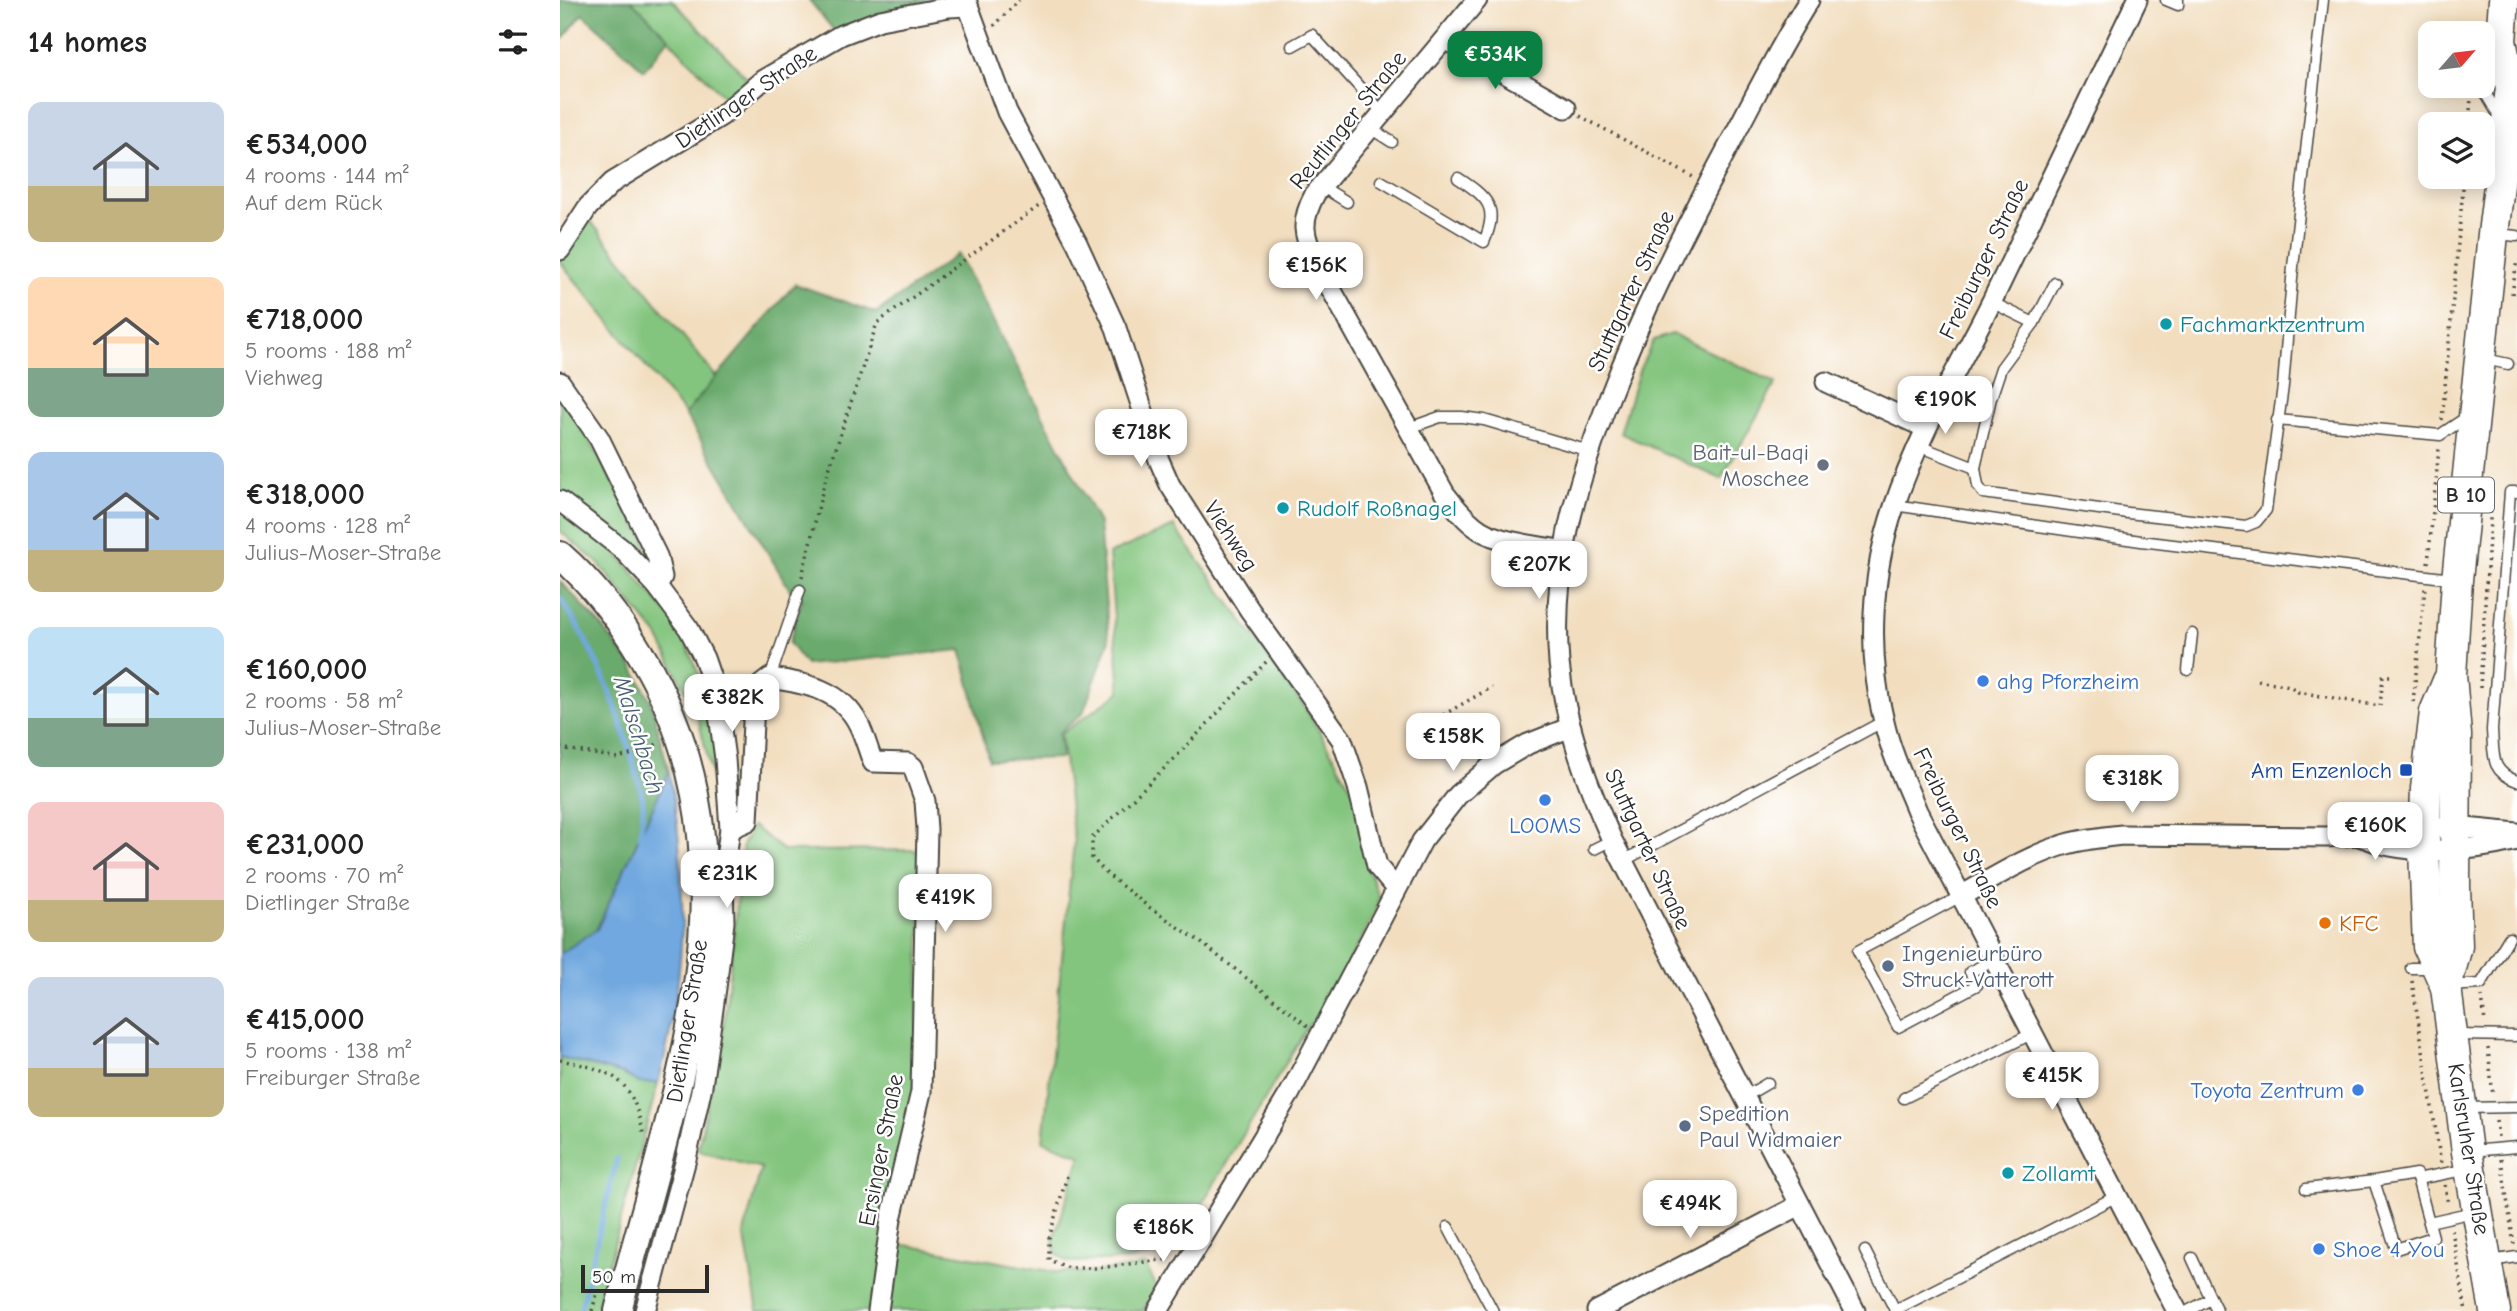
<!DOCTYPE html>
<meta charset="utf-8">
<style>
body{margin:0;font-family:"Comic Neue",sans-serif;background:#f6f6f6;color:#222;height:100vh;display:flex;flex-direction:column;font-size:26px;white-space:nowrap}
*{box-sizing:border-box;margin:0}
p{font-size:23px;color:#767676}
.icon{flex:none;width:38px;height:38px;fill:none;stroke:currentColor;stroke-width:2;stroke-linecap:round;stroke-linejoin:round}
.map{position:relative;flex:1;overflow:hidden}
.drawer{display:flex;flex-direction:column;background:#fff;width:560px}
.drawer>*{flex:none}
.needle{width:46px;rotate:62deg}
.controls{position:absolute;left:1858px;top:21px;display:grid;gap:14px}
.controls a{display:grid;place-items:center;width:77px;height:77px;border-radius:14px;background:#fff;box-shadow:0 4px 18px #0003;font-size:35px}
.scale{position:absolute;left:21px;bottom:18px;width:128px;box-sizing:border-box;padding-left:7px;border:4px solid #2b2b2b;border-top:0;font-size:19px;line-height:24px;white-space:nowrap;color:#2b2b2b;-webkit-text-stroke:5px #fff;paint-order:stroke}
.price{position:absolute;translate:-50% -60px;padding:0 16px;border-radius:14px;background:#fff;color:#222;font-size:23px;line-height:46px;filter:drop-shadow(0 2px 4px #0008)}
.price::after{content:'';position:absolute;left:50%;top:42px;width:21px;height:16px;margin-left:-10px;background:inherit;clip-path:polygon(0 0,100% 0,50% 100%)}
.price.on{background:#0b8043;color:#fff}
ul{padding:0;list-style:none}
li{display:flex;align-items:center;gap:21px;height:175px;padding:0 28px}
li span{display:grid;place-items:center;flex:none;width:196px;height:140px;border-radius:14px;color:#555}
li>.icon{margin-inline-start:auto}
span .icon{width:84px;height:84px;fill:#fffc;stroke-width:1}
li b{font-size:30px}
h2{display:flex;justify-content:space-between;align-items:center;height:84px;padding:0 28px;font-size:30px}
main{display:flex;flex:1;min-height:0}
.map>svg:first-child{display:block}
.green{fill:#83c57e;stroke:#577854;stroke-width:2}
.forest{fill:#6aaa6d;stroke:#4a6a4c;stroke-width:2}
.water{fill:#70a8df;stroke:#4e6a85;stroke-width:2}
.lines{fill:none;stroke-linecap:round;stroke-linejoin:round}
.stream{stroke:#70a8df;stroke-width:5}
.lane-casing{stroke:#494641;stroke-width:13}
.street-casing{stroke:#494641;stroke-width:23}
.secondary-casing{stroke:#494641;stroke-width:30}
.primary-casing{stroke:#494641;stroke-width:33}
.path{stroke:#494641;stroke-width:3.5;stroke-dasharray:2 5;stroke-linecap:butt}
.lane{stroke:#fff;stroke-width:10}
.street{stroke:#fff;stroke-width:19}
.secondary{stroke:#fff;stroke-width:26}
.primary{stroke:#fff;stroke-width:30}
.culture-dot{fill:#0f9aa8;stroke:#fff;stroke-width:2.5}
.worship-dot{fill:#6b7280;stroke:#fff;stroke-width:2.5}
.shop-dot{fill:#3f7fe0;stroke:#fff;stroke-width:2.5}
.transit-dot{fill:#1a4fb4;stroke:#fff;stroke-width:2.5}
.food-dot{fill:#e8710a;stroke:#fff;stroke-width:2.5}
.service-dot{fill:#5c6f8a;stroke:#fff;stroke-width:2.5}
.labels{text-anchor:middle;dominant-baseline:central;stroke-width:5;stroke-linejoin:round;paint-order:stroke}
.shield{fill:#fff;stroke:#6b6b6b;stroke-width:2}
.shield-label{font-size:21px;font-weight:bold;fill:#2b2b2b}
.street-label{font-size:23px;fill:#2b2b2b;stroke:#fff}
.culture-label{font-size:23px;fill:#0d838f;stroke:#fff;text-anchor:start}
.worship-label{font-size:23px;fill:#5b616d;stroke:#fff;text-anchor:end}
.shop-label{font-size:23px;fill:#366cbe;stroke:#fff;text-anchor:start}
.transit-label{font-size:23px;fill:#164399;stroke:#fff;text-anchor:end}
.food-label{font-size:23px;fill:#c56008;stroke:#fff;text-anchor:start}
.service-label{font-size:23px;fill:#4e5e75;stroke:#fff;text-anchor:start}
.water-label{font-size:24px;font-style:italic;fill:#475d73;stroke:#fff}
</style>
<main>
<section class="drawer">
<h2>14 homes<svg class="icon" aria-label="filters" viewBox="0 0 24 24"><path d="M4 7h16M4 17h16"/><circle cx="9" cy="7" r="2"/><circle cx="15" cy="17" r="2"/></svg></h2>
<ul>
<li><span style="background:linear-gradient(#c9d6e8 60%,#c2b280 0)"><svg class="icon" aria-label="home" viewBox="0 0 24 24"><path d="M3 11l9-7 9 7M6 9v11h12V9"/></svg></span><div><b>€534,000</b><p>4 rooms · 144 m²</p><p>Auf dem Rück</p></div></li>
<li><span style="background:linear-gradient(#ffd9b3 65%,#7fa58c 0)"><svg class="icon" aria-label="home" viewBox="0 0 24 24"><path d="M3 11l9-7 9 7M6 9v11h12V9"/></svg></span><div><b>€718,000</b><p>5 rooms · 188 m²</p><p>Viehweg</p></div></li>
<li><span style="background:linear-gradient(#a9c7e8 70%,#c2b280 0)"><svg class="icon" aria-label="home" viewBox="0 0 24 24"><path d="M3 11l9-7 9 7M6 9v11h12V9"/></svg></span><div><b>€318,000</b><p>4 rooms · 128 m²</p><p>Julius-Moser-Straße</p></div></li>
<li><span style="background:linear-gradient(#bfe0f5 65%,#7fa58c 0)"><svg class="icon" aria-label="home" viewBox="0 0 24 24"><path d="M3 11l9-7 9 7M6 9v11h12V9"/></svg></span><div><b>€160,000</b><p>2 rooms · 58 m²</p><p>Julius-Moser-Straße</p></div></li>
<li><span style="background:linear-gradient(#f6c9c9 70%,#c2b280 0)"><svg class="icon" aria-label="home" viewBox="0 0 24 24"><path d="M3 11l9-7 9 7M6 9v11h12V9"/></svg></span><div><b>€231,000</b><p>2 rooms · 70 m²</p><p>Dietlinger Straße</p></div></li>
<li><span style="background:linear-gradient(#c9d6e8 65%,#c2b280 0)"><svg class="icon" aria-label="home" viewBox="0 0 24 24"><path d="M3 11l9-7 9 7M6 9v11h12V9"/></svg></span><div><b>€415,000</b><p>5 rooms · 138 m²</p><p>Freiburger Straße</p></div></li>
</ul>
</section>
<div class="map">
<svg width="1957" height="1311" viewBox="0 0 1957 1311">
<rect width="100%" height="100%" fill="#fff"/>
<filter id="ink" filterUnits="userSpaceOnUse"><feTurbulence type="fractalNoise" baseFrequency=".0143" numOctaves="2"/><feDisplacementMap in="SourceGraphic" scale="14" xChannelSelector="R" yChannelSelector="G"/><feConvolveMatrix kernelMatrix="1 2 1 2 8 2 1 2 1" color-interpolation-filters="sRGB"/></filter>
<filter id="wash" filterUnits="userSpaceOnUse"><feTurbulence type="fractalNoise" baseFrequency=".00686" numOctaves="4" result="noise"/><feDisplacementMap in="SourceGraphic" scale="28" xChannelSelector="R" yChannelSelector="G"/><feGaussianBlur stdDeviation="1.57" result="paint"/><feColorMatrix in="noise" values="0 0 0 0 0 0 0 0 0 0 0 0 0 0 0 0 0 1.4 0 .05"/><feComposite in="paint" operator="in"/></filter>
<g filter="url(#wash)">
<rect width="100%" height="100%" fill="#f2debf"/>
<g class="green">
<path d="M71,0H112L194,85L171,104Z"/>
<path d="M28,218L157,378L125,414L0,262V258Z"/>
<path d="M1112,334L1216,383L1161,479L1060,433L1080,368L1094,340Z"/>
<path d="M0,391L9,403L84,538L91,568L56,532L0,492Z"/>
<path d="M0,509L57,554L119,626L151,704L163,800H158L137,714L98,636L39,564L0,531Z"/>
<path d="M614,526L748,712L795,794L808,869L819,897L815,912L756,1026L750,1023L635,1216L622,1250L566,1260L508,1262L496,1253L493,1241L521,1155L483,1141L514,842L501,734L560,692L549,554Z"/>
<path d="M193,826L224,851L363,850L355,1094L315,1311H198L184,1233L201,1168L138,1150L165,1016L183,843Z"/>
<path d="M0,1057L63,1074L80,1083H98L36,1311H0Z"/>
<path d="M334,1243L495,1272H539L586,1265L597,1288L583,1311H324Z"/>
</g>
<g class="forest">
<path d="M0,0H71L109,38L84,70L23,14L0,42Z"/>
<path d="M249,0H377L276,33Z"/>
<path d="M398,254L539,523L549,642L523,713L499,733L502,758L429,760L401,650L246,665L229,643L242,599L233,595L125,414L235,284L316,313Z"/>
<path d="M0,581L39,623L73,667L90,699L109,772L37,929L0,954Z"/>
</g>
<path class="water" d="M109,772C129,879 127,978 98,1083H80L63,1074L0,1057V954L37,929Z"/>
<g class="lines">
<g class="stream">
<path d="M0,598C33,647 55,698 71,755C75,770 81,786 83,802C84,814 80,826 81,839"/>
<path d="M20,1311L57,1158"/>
</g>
</g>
</g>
<g filter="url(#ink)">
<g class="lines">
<defs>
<g id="lane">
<path d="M1606,0L1618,5V0"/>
<path d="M732,46L752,35L823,113"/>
<path d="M1917,86L1927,96L1939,116"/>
<path d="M810,128L832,142"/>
<path d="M821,181L924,242C939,207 928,198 898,178"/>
<path d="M761,186L787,202"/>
<path d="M1937,234L1957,236"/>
<path d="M1431,302L1474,323L1441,368L1431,398L1415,468L1418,486L1423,493L1568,513L1686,526L1696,522L1706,510L1723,386L1733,267L1763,0"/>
<path d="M1474,323L1495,283"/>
<path d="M1925,359L1948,364"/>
<path d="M1717,420L1880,435L1907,417"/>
<path d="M849,428L880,417H902L924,420L1029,451"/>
<path d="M1359,446L1415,468"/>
<path d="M1957,492H1950L1932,730C1934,755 1930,772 1957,781"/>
<path d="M1334,505L1581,541L1892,579"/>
<path d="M1628,670L1632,634"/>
<path d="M210,678L240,590"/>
<path d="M1034,849L1052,840"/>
<path d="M1063,861L1324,721"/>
<path d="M1401,896L1298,951L1338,1027L1417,985L1410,972L1435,959"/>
<path d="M1851,968H1874"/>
<path d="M1890,986L1921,984L1949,938"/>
<path d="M1896,1035L1957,1036"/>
<path d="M1184,1097L1208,1083"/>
<path d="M1344,1098L1473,1033"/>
<path d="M1905,1108L1957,1107"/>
<path d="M1911,1151L1957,1147"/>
<path d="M1857,1179L1909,1169"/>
<path d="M1746,1189L1814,1181L1836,1249L1873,1237L1856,1174L1814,1181"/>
<path d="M1869,1222L1913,1212"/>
<path d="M888,1227L933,1311"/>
<path d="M1305,1251L1335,1310L1557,1196"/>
<path d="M1930,1261L1957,1257"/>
<path d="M1651,1299L1657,1311"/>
<path d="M1628,1311L1651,1299L1632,1258"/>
</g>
<g id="street">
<path d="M406,0L447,112L517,243L556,328L599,460L610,485L689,609L782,740L798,787L817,866L836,889"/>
<path d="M917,0L755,194C740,222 743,235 756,262L885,494C895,507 906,521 920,530C941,543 979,546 1003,551"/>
<path d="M1249,0C1218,49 1192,102 1165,153C1123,232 1082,312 1050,396C1016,485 991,567 999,663C1005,725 1027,784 1052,840L1295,1311"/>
<path d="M1577,0C1528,100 1481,201 1432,301C1398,369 1358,435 1334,507C1311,574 1307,653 1324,722C1331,753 1345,782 1357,811L1617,1311"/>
<path d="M885,39L1006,108"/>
<path d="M0,250L28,207L53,182L161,116L203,80L281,35L320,20L389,7L408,6"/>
<path d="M0,382L39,438L97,556L102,577L97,586"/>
<path d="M1266,382L1366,428"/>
<path d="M0,501L62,549L97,586L129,629L144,658L156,693L165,759L170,829L163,880L164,922L156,988L142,1086L126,1159L85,1311"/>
<path d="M170,829L188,821L194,703L201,685L210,678C246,683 282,690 299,725C305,737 308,750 313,762L348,763L353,767L365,801L367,829L361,1092L331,1219L318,1311"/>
<path d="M1799,836C1809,839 1820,844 1830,846C1871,854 1917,850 1957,840"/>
<path d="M1401,896C1435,877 1469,855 1507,844C1525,839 1543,837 1562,835L1766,837L1798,835L1842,827H1895L1957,833"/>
<path d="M598,1311L730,1093L862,841L898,795L934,764L968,744L1011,727"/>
<path d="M1037,1311L1240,1205"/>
</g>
<path id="secondary" d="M0,555C33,584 61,621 83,658C207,868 112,1096 58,1311"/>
<g id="primary">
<path d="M1944,0L1941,41L1951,88"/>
<path d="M1888,681L1875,712L1866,789L1864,849L1868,947L1886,987L1907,1152L1935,1311"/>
<path d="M1886,987L1897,946L1895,886L1896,735L1891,675L1897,580L1933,234L1951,88L1957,72"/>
</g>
</defs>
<use href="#lane" class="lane-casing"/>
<use href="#street" class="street-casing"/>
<use href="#secondary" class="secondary-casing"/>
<use href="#primary" class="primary-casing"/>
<g class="path">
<path d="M434,26L459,0"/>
<path d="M1020,116L1133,177"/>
<path d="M1909,124L1911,98"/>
<path d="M1952,294L1957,260"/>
<path d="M1882,420L1904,177"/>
<path d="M1868,563L1879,448"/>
<path d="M242,577L263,488L317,323L479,206"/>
<path d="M706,662L615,758L532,838V858L547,874L586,905L639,941L748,1026"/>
<path d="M1698,680L1730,686L1738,692L1820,706L1823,676H1834"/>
<path d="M1920,688L1932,486"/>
<path d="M1853,702L1865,588"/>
<path d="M871,722L932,687"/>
<path d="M0,748L58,758L84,751L99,743"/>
<path d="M904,748L914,731"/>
<path d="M1852,981L1881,1164"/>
<path d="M1922,996L1925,1023"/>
<path d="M1928,1048L1933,1096"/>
<path d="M0,1060C20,1064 52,1070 65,1087C75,1099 80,1118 83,1133"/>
<path d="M1936,1121L1938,1137"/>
<path d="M1941,1159L1954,1245"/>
<path d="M507,1176L489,1238V1260L509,1268H537L609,1259"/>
<path d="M1885,1185L1888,1205"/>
<path d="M1892,1230L1906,1311"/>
<path d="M32,1311L37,1293"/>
</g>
<use href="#lane" class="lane"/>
<use href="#street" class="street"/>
<use href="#secondary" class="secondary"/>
<use href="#primary" class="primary"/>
</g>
</g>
<g class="culture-dot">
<circle cx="1606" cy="324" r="7"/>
<circle cx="723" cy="508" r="7"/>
<circle cx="1448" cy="1173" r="7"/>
</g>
<circle class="worship-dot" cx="1263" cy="465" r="7"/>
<g class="shop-dot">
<circle cx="1423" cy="681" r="7"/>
<circle cx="985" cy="800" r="7"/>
<circle cx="1798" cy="1090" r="7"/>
<circle cx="1759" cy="1249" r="7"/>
</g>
<rect class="transit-dot" x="1839" y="763" width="14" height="14" rx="3.5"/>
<circle class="food-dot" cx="1765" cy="923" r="7"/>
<g class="service-dot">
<circle cx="1328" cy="966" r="7"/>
<circle cx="1125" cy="1126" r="7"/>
</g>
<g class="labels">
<rect class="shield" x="1878" y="477.5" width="56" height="35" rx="5"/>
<g class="shield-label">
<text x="1906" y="495">B 10</text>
</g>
<g class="street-label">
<text transform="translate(186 97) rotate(-34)">Dietlinger Straße</text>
<text transform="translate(788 120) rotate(-51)">Reutlinger Straße</text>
<text transform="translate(1424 259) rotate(-64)">Freiburger Straße</text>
<text transform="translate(1071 291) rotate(-65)">Stuttgarter Straße</text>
<text transform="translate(671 536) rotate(57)">Viehweg</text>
<text transform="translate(1398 828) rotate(64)">Freiburger Straße</text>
<text transform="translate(1088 849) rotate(65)">Stuttgarter Straße</text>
<text transform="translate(127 1021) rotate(-81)">Dietlinger Straße</text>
<text transform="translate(1909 1149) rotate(81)">Karlsruher Straße</text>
<text transform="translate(321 1150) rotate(-79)">Ersinger Straße</text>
</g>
<g class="culture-label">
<text x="1620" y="324">Fachmarktzentrum</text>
<text x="737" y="508">Rudolf Roßnagel</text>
<text x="1462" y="1173">Zollamt</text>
</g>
<g class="worship-label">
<text x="1249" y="452">Bait-ul-Baqi<tspan x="1249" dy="26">Moschee</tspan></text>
</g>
<g class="shop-label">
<text x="1437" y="681">ahg Pforzheim</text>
<text x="985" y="825" text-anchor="middle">LOOMS</text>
<text x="1784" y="1090" text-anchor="end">Toyota Zentrum</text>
<text x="1773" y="1249">Shoe 4 You</text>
</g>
<g class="transit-label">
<text x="1832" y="770">Am Enzenloch</text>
</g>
<g class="food-label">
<text x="1779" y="923">KFC</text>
</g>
<g class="service-label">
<text x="1342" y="953">Ingenieurbüro<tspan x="1342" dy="26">Struck-Vatterott</tspan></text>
<text x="1139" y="1113">Spedition<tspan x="1139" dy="26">Paul Widmaier</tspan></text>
</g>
<g class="water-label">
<text transform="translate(79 735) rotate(73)">Malschbach</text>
</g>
</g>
</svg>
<div class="controls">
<a><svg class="needle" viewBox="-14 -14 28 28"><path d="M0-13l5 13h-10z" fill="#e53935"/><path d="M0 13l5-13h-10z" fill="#767676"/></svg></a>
<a><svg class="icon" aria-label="layers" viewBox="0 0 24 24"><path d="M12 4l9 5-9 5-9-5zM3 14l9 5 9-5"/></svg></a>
</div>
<div class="scale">50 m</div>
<b class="price on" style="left:935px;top:91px">€534K</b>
<b class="price" style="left:756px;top:302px">€156K</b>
<b class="price" style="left:1385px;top:436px">€190K</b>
<b class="price" style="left:581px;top:469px">€718K</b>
<b class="price" style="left:979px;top:601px">€207K</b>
<b class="price" style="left:172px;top:734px">€382K</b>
<b class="price" style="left:893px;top:773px">€158K</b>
<b class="price" style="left:1572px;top:815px">€318K</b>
<b class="price" style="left:1815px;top:862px">€160K</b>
<b class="price" style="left:167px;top:910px">€231K</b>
<b class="price" style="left:385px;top:934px">€419K</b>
<b class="price" style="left:1492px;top:1112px">€415K</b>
<b class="price" style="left:1130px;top:1240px">€494K</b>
<b class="price" style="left:603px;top:1264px">€186K</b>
</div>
</main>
